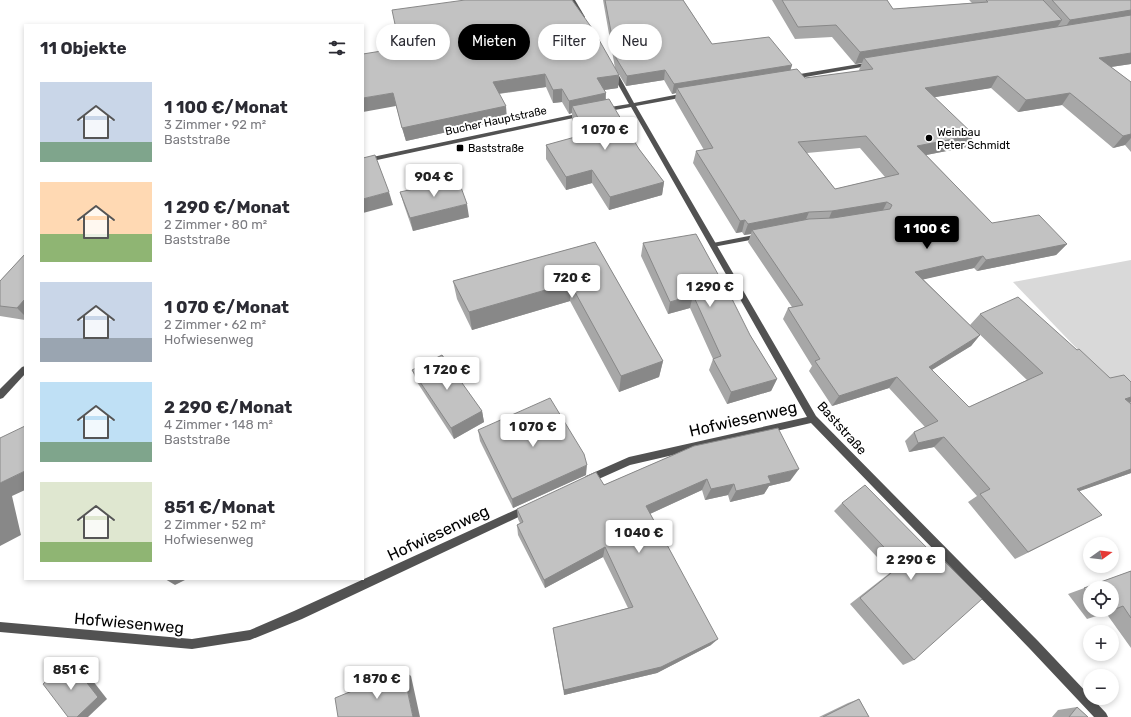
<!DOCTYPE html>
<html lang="de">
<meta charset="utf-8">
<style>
body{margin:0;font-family:Rubik,sans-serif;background:#f7f7f7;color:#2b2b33;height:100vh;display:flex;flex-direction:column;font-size:15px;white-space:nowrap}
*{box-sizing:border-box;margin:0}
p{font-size:13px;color:#7c7c81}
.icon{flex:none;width:22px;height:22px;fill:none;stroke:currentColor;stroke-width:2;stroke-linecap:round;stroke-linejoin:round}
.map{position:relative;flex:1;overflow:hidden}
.details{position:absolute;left:24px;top:24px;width:340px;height:556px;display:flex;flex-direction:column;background:#fff;border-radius:0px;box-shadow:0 2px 6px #0003}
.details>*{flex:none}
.top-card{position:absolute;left:376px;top:24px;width:380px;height:36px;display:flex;gap:8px}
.needle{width:26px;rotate:75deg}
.fabs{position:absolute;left:1083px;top:537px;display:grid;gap:8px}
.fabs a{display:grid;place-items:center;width:36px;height:36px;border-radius:50%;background:#fff;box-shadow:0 2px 6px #0003;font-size:20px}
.price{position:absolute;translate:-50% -34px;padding:0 9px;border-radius:4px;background:#fff;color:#222;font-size:13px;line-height:26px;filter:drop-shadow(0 1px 2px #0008)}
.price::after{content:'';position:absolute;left:50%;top:24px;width:12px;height:9px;margin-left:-6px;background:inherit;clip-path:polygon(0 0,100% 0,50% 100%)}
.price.current{background:#000;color:#fff}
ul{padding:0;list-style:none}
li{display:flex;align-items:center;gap:12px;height:100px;padding:0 16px}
li span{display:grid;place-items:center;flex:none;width:112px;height:80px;border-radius:0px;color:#555}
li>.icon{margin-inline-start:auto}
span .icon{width:48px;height:48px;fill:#fffc;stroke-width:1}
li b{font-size:17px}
h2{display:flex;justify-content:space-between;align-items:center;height:48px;padding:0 16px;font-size:17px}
.pill{padding:0 14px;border-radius:18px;background:#fff;box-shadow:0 2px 6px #0003;font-size:14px;line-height:36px}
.pill.current{background:#000;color:#fff}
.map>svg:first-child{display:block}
.green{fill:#d9d9d9}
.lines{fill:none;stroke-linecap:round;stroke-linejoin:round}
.lane{fill:#525252;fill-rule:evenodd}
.street{fill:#525252;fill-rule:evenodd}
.wall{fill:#a7a7a7;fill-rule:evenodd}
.shaded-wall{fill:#888}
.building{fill:#c2c2c2;stroke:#888;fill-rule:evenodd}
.poi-dot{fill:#000;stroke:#fff;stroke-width:1.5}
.labels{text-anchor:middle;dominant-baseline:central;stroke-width:4;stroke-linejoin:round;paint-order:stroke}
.far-street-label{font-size:11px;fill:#000;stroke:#fff}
.far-poi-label{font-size:11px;fill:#000;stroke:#fff;text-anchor:start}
.street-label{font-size:13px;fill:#000;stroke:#fff}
.near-street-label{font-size:16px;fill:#000;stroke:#fff}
</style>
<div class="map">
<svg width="1131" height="717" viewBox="0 0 1131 717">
<rect width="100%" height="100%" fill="#fff"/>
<path class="green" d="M1131,260V405L1013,282Z"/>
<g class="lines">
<path class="lane" d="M759,234L762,236L761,238L713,247L710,245L713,243Z"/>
<g class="street">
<path d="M571,0H575L585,17V18H581Z"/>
<path d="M871,62L873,63V65L794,79L791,77L794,75Z"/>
<path d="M614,70L617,72L634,103L685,93L688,95L685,97L636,106L816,416L1038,641L1090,696V698H1092L1106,713L1108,717H1094L1030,649L811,423L630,465L592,482L589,483L586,482L584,479L586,476L629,457L807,417L631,107L604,112L601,110L604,108L629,104L611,72Z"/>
<path d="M581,113L583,114V116L363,163V159Z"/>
<path d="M25,366V374L3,398L0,399V389L22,367Z"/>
<path d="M526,505L529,506L531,509L529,512L302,619L250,640L192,649L0,632V622L192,639L250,630L294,611Z"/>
</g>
</g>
<g class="wall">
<path d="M603,0H683L712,44L792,65L790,70L805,78L860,71L859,70L862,63L855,64L832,37L795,39L772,0H887L893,9L972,3L969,0H1131V64L1111,67L1131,82V152L1125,145L1113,148L1062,105L1018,112L991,88L934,97L967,147L926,155L992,223L1067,244L1056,255L977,271L974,268L923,279L980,335L971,346L932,370L969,407L1027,380L970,325L980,314L1110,378L1131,382V402L1130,403L1131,404V473L1079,491L1102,515L1015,559L968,502L977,496L934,447L909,452L905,441L914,432L925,427L889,388L832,406L809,371L812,366L783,319L788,308L792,307L748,242L751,234L744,235L742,232L736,233L693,163L696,151L704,150L675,100L676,93L672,94L664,80L626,86L615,68ZM860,148L885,177L835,189L807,153Z"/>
<path d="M363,54L619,75L618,88L604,90L606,99L639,149L664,182L662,195L609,210L592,183L566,190L546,159V145L580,136L572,120V113L569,114L562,102L553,103L546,87L499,94L507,119L406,141L396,106Z"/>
<path d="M400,192L469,217L413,231L404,205Z"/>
<path d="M595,242L663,361L659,377L619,392L570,301L472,330L457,299L453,281Z"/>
<path d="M643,243L750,335L777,379L771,391L727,404L709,370L713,359L690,308L668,314L641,256Z"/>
<path d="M25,254V320L0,316V281Z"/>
<path d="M412,370L482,411L484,422L454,439L417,382Z"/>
<path d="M478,430L586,475L513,508L480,441Z"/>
<path d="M694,446L790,481L769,486L764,494L730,502L728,495L705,500L702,490L650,514L711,645L657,673L564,695L554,635L553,628L628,608L603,557L545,588L518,535L517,525L520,523L518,519L517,509L604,485Z"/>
<path d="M842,503L931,551L914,660L903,665L850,604L891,572L834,511Z"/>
<path d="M1131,571V648L1106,613L1087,619L1068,594ZM1090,588L1112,610H1090Z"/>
<path d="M859,699L869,717H819L848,703Z"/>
<path d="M1077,707L1088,717H1052L1058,710Z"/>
</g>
<g class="shaded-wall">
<path d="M1131,10V20L1063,31L1070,20Z"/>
<path d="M1062,20L1054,32L864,58L862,63L855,64L860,52Z"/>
<path d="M1131,53V64L1090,70L1099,58Z"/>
<path d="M792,65L789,75L677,88L676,93L672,94L674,84Z"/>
<path d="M665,70L664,80L626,86L627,76Z"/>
<path d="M545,74L546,87L495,94L493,82Z"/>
<path d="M619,75L618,88L597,91V78Z"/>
<path d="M998,76L991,88L918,100L925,88Z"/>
<path d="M562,89V102L553,103V90Z"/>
<path d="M393,93L396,106L363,112V98Z"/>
<path d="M606,93L605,106H572V113L569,114V101Z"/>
<path d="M1070,93L1062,105L1018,112L1026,100Z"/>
<path d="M506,106L507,119L406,141L402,128Z"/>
<path d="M1131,134V138L1125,145L1113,148L1123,136Z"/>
<path d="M974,135L967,147L911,158L917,146Z"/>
<path d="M592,170V183L566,190V177Z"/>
<path d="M664,182L662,195L609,210L610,197Z"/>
<path d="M389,192L393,205L363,213V199Z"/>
<path d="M887,202L881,214L827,223L832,211Z"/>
<path d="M467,204L469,217L413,231L410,218Z"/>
<path d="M809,212L804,224L752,230L751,234L744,235L748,224Z"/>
<path d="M745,220L742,232L736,233L740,221Z"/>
<path d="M1067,244L1056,255L977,271L986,260Z"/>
<path d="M983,256L974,268L908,283L915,272Z"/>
<path d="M570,283V301L472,330L469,312Z"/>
<path d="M693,295L690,308L668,314L670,302Z"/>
<path d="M25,299V316L17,308Z"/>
<path d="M980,335L971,346L920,377L929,367Z"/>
<path d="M663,361L659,377L619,392L621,376Z"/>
<path d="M897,377L889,388L832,406L839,396Z"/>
<path d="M777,379L771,391L727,404L731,392Z"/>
<path d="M1131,397V402L1128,404L1125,399Z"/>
<path d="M482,411L484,422L454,439L451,428Z"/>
<path d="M944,437L934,447L909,452L918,443Z"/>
<path d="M587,465L586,475L513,508L512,499Z"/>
<path d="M799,469L790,481L769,486L764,494L730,502L736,491L768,476Z"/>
<path d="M1131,469V473L1063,497L1077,489Z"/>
<path d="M25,471V490L12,496L21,535L0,546V483Z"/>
<path d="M707,479L702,490L643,517L646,506Z"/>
<path d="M734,484L728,495L705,500L711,489Z"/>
<path d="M1102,515L1086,523L1015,559L1028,552Z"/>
<path d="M605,547L603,557L545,588L544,580Z"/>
<path d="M165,579H187L175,585Z"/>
<path d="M718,639L711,645L657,673L564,695V690Z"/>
<path d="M70,661L79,663L107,699L88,717H77Z"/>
<path d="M403,670L411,676L420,717H413Z"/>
</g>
<g class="building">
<path d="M465,0H572L594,31L619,75L597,78L606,93L569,101L562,89L553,90L545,74L493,82L506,106L402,128L393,93L363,98V54L400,48L392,10Z"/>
<path d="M605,0H683L712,44L769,37L792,65L674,84L665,70L627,76L616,58Z"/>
<path d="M782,0H887L893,9L988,2L986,0H1043L1062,20L860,52L836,25L798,27Z"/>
<path d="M1052,0H1131V10L1070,20Z"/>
<path d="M1131,15V53L1099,58L1131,82V134L1123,136L1070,93L1026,100L998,76L925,88L974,135L917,146L992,223L1039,215L1067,244L986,260L983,256L915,272L980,335L929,367L969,407L1043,373L980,314L1018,297L1077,350L1079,349L1110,378L1124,375L1131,382V397L1125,399L1131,404V469L1077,489L1102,515L1028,552L980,494L990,489L944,437L918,443L914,432L938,421L897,377L839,396L815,361L820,359L788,308L803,305L752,230L809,219L833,218L890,209L892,205L887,202L832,211L809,212L748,224L745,220L740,221L696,151L713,148L677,88L797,69L805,78L873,69L864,58ZM866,136L899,174L835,189L798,142Z"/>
<path d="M609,99L639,149L664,182L610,197L592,170L566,177L546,145L586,134L572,106Z"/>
<path d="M375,155L389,192L363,199V158Z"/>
<path d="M458,179L467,204L410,218L400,192Z"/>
<path d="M696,234L725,287H726L750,335L777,379L731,392L713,359L721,356L693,295L670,302L643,243Z"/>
<path d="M595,242L663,361L621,376L570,283L469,312L453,281Z"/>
<path d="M25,254V299L17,308L0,306V281Z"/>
<path d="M442,355L482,411L451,428L412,370Z"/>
<path d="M550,398L584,454L587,465L512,499L478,430Z"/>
<path d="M25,426V471L0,483V438Z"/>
<path d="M778,428L799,469L768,476L771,483L736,491L734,484L711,489L707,479L646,506L718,639L661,667L564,690L553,628L633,607L605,547L544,580L517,525L523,522L517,509L596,472L604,485L694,446Z"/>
<path d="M865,485L931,552L933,550L982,599L914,660L860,598L901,565L842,503Z"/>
<path d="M1131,571V618L1123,606L1103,614L1100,610H1112V588H1090V596L1084,588Z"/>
<path d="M70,661L98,697L77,717H68L43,684Z"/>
<path d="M403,670L413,717H338L335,698Z"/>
<path d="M859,699L869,717H823Z"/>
<path d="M1077,707L1088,717H1069Z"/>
</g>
<g class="poi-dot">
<circle cx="929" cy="138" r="4"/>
<rect x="456" y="144" width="8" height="8" rx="2"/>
</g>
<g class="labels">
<g class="far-street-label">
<text transform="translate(496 121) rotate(-12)">Bucher Hauptstraße</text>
</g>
<g class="far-poi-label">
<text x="937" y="132">Weinbau<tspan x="937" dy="13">Peter Schmidt</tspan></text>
<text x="468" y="148">Baststraße</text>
</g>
<g class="street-label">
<text transform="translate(842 428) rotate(48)">Baststraße</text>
</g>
<g class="near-street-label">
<text transform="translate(743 419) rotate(-13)">Hofwiesenweg</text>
<text transform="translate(438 533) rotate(-25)">Hofwiesenweg</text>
<text transform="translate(129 623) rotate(5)">Hofwiesenweg</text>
</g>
</g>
</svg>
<div class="fabs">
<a><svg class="needle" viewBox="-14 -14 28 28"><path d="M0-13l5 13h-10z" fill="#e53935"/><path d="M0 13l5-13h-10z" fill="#7c7c81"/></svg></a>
<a><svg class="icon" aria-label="locate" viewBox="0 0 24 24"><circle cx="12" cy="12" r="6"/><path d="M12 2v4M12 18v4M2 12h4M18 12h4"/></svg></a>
<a>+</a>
<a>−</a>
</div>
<b class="price" style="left:605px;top:151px">1 070 €</b>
<b class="price" style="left:434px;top:198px">904 €</b>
<b class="price current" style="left:927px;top:250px">1 100 €</b>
<b class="price" style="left:572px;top:299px">720 €</b>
<b class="price" style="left:710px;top:308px">1 290 €</b>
<b class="price" style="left:447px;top:391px">1 720 €</b>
<b class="price" style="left:533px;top:448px">1 070 €</b>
<b class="price" style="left:639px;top:554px">1 040 €</b>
<b class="price" style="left:911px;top:581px">2 290 €</b>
<b class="price" style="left:71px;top:691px">851 €</b>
<b class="price" style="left:377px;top:700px">1 870 €</b>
<div class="top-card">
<a class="pill">Kaufen</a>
<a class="pill current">Mieten</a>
<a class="pill">Filter</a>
<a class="pill">Neu</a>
</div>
<section class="details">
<h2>11 Objekte<svg class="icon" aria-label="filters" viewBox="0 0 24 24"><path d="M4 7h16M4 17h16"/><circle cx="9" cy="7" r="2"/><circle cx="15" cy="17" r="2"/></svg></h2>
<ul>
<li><span style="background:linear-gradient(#c9d6e8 75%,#7fa58c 0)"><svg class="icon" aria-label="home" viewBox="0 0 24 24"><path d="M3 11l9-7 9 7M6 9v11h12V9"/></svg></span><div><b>1 100 €/Monat</b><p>3 Zimmer · 92 m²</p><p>Baststraße</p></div></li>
<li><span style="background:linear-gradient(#ffd9b3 65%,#8fb573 0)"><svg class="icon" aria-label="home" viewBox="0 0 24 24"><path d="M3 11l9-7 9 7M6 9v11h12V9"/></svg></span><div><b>1 290 €/Monat</b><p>2 Zimmer · 80 m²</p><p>Baststraße</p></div></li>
<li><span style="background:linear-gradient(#c9d6e8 70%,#9aa5b1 0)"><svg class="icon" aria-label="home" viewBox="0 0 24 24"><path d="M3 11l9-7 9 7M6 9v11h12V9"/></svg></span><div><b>1 070 €/Monat</b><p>2 Zimmer · 62 m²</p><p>Hofwiesenweg</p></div></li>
<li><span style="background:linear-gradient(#bfe0f5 75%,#7fa58c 0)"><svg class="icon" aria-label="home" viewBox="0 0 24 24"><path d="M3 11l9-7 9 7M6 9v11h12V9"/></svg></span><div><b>2 290 €/Monat</b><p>4 Zimmer · 148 m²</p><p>Baststraße</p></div></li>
<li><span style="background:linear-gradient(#dfe7d0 75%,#8fb573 0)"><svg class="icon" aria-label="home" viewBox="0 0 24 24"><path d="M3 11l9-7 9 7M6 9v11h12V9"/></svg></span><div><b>851 €/Monat</b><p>2 Zimmer · 52 m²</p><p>Hofwiesenweg</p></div></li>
</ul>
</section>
</div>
